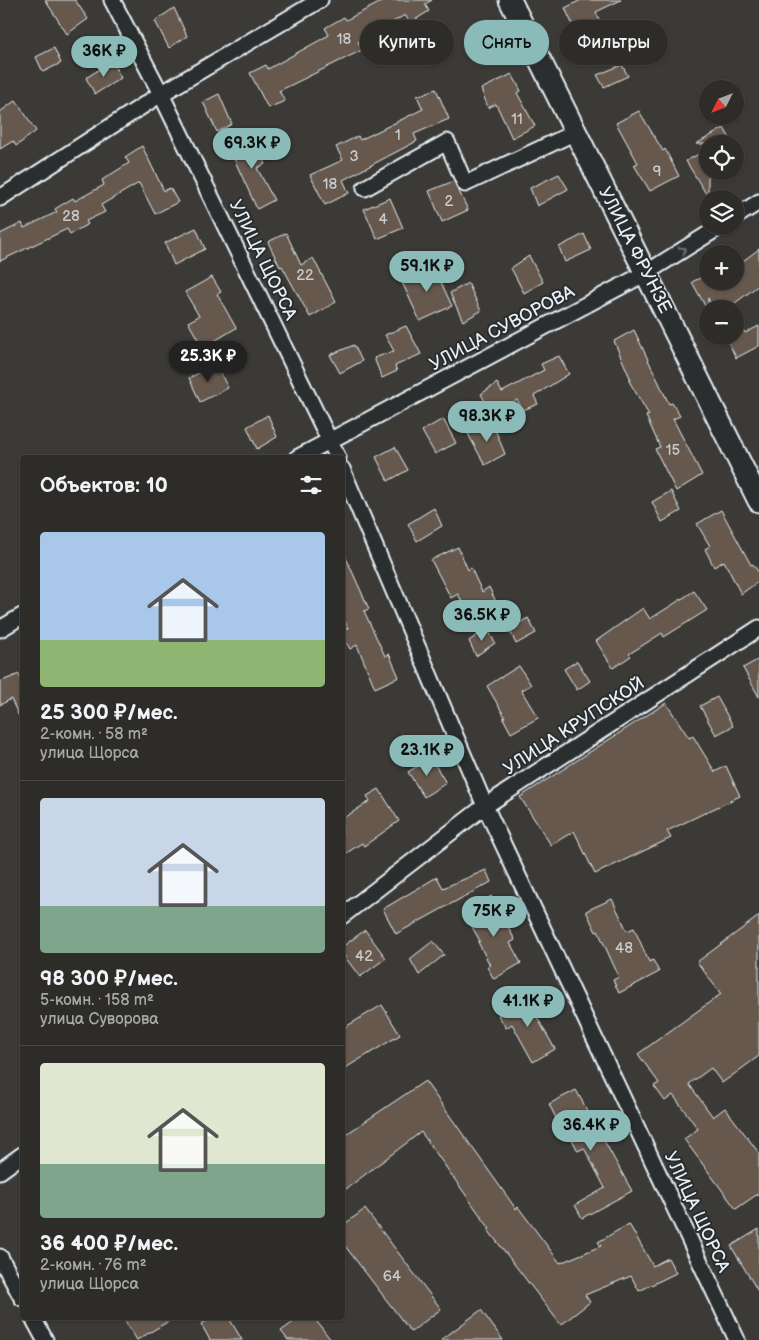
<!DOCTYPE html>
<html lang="ru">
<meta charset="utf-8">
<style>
body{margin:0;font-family:"Balsamiq Sans",sans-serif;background:#393835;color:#f1f3f6;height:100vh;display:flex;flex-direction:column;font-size:19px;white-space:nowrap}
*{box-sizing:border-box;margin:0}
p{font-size:16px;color:#a7a7a8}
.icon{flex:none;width:28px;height:28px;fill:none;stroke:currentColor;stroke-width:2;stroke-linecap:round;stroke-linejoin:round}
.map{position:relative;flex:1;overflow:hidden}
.details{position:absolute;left:20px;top:455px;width:325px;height:865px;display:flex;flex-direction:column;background:#2d2c29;border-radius:5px;box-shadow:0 1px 4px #0004,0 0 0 1px #484846}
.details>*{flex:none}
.banner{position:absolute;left:360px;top:20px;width:324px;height:45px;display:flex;gap:10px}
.needle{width:32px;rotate:228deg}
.tools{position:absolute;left:699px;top:80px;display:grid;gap:10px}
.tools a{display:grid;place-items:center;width:45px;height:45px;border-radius:50%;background:#2d2c29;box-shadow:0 1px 4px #0004,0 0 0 1px #484846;font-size:25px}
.price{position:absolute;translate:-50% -42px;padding:0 11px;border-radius:18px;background:#8bbbb9;color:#111;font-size:16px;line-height:32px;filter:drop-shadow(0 1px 2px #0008)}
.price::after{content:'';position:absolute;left:50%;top:30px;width:15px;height:11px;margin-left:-8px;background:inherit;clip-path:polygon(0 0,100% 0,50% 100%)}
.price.current{background:#222;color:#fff}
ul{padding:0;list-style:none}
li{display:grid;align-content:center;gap:10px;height:265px;padding:0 20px}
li+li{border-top:1px solid #484846}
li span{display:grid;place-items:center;height:155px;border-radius:5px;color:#555}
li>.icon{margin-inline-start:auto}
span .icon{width:90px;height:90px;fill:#fffc;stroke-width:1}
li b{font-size:21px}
h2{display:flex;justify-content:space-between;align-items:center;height:60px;padding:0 20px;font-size:21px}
.pill{padding:0 18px;border-radius:22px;background:#2d2c29;box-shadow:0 1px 4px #0004,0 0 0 1px #484846;font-size:18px;line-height:45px}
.pill.current{background:#8bbbb9;color:#111}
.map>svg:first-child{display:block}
.building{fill:#66594d;stroke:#e8f1f8}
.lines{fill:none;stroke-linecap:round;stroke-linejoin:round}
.street-casing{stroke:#e8f1f8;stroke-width:19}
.secondary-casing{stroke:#e8f1f8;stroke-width:25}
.street{stroke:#2a2d2e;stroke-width:15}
.secondary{stroke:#2a2d2e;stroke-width:21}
.oneway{stroke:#6c7275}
.labels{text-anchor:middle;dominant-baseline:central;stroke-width:4;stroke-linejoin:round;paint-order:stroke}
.number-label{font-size:15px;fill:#c8cbcd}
.street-label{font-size:18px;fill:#e8f1f8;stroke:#2a2d2e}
</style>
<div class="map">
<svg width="759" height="1340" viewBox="0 0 759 1340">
<rect width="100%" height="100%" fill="#3c3a37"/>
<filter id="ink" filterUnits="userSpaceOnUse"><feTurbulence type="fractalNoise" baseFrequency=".02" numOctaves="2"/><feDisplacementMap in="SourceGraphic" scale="10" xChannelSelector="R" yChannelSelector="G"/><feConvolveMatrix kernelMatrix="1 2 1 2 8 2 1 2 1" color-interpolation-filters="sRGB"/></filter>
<g filter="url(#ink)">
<g class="building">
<path d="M45,0H75L88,19L67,34Z"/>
<path d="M385,0H432L425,4L429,11L410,23L405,15L358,42L362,50L279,91L285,101L268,108L250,73L266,65L268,69L329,35L325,28L344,17L346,20Z"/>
<path d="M581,0H621L596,12L609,43L586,58L573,34L576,32L565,8Z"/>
<path d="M174,8L187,36L169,48L155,21Z"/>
<path d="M54,48L61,63L43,72L36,57Z"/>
<path d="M112,61L121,78L95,94L86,78Z"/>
<path d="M622,65L628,76L604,87L597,75Z"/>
<path d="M512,74L521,91L517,93L535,126L512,138L496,104L488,108L481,89Z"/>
<path d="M436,89L449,119L414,134L417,141L343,180L349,193L325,205L310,175L343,160L336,147L358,136L360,140L423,109L417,96Z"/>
<path d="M219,94L232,124L217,132L203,102Z"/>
<path d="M16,100L36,131L16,146L13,141L0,149V112Z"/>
<path d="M639,111L663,151L665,149L679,176L650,191L634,165L638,163L616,123Z"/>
<path d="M724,128L733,144H696Z"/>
<path d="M254,136L265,164L257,168L274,200L257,209L229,148Z"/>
<path d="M142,146L164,191L170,188L178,202L155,214L139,183L101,205L105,212L86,221L88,224L70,234L67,229L0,261V234L22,223L24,228L57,212L55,209L73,198L75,201L104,185L102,180L129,163L125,157Z"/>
<path d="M708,149V197L686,161Z"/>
<path d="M559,174L568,189L537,206L530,188Z"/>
<path d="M454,181L468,210L442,222L429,191Z"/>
<path d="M390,198L403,228L377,239L364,209Z"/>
<path d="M196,228L205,249L174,265L165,243Z"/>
<path d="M286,233L301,265L313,258L336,302L310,317L282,266L280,267L268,242Z"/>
<path d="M584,234L591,250L565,262L559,247Z"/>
<path d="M759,249V285L727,309H713L708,298V311L692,282L708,274V281H735V267Z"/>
<path d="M529,256L543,282L524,293L511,268Z"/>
<path d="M433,265L452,306L420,321L401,280Z"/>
<path d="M212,277L221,292L217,294L236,328L203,348L188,322L199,316L185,292Z"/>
<path d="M468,283L481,311L463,321L450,293Z"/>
<path d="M735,314L745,333L759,326V346L736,358L728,341L735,338Z"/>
<path d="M406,326L421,354L395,366L397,371L382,378L374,358L394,351L385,335Z"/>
<path d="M634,330L669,404L672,403L680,416L673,419L702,475L676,491L655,449L660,447L646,416L649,415L629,381L631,380L614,341Z"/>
<path d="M354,345L362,361L340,373L330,355Z"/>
<path d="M559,356L569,374L534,396L538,404L523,410L517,400L492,414L481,394L497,383L502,392L544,370L541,364Z"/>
<path d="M216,364L228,388L200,402L189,378Z"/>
<path d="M268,415L277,437L257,449L247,427Z"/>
<path d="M443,419L456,443L435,454L422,431Z"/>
<path d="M492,422L505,454L485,465L468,434Z"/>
<path d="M395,447L408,470L388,481L376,457Z"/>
<path d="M671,491L681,511L662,522L652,502Z"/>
<path d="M434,508L442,526L417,541L408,524Z"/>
<path d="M721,510L751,565L753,564L759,573V581L741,594L724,561L714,567L705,549L710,546L697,524Z"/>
<path d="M458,547L468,570L471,568L482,592L489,587L496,602L470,618L458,594L451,598L431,560Z"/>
<path d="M342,549L369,609L364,611L385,656L389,654L399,677L375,688L357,645L350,649L342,635V631L348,628L342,615Z"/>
<path d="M694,591L707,610L664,637L662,633L629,654L631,656L613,668L596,641L643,608L650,619Z"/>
<path d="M528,618L536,633L516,644L509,629Z"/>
<path d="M487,628L495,643L476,656L469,641Z"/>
<path d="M759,659V697L743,668Z"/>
<path d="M577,661L590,681L577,690L564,669Z"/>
<path d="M519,666L531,685L521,690L538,718L511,733L503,718L505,717L487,686Z"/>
<path d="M19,674L22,683V723L11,699L0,705V682Z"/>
<path d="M717,697L733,726L716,735L700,706Z"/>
<path d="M666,703L689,738L693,736L715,772L726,766L740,796L667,831L671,838L595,874L574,831L551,845L520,797Z"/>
<path d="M431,758L446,783L424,797L408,772Z"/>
<path d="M379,789L399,821L364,846L362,843L342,856V819L370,801L367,796Z"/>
<path d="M486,870L491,882L396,934L383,909L437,877L443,888Z"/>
<path d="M491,896L515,940L510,943L521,963L494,979L487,967L490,965L478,942L480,941L466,916Z"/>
<path d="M612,899L627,931L634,928L649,962L653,960L659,972L619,993L613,980L619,977L598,931L596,932L586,911Z"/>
<path d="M759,916V1056L722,1083L711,1068L689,1084L713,1117L725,1108L759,1153V1193L736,1209L684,1139L698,1129L673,1095L665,1101L654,1086L659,1083L638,1054L721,994L697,962Z"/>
<path d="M365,930L386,958L360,977L342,953V947Z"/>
<path d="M433,941L444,955L419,975L410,959Z"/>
<path d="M532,996L540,1009L534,1012L555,1049L533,1062L512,1024L506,1028L498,1015Z"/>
<path d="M382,1005L400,1035L342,1070V1029Z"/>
<path d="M425,1081L516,1209L518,1207L560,1263L601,1246L598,1242L629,1224L653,1266L668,1258L676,1273L639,1291L631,1276L585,1295L590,1302L561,1325L488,1230L490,1229L421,1132L342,1192V1137Z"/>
<path d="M576,1090L632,1191L582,1218L575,1205L605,1188L584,1148L578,1151L562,1120L558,1122L549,1104Z"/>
<path d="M365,1209L441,1309L411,1332L342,1242V1226Z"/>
<path d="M759,1229V1293L731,1246Z"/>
<path d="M481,1310L503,1340H441Z"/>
<path d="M123,1318H174L137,1340Z"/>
<path d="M212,1318H229L242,1340H210L201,1324Z"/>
<path d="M299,1318H314L331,1340H288L281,1331Z"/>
</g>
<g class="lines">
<defs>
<g id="street">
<path d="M112,0L161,94L338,458"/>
<path d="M365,188L447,142L465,184L576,132"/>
<path d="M0,198L161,94L320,0"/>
<path d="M735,217L759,202"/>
<path d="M297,458L646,273L721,226"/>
<path d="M342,469L485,806L737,1340"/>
<path d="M0,629L22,616"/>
<path d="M342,916L485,806L759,628"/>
<path d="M0,1171L22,1155"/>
<path d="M0,1257L22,1298"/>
<path d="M33,1318L45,1340"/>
</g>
<path id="secondary" d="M510,0L759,501"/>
</defs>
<use href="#street" class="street-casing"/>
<use href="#secondary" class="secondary-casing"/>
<use href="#street" class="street"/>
<use href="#secondary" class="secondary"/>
</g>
<defs><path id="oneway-chevron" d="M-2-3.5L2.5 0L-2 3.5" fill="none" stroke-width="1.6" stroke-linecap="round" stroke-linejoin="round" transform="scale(1.25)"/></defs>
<use class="oneway" href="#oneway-chevron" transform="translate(683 250) rotate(-32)"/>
</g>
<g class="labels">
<g class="number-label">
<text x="344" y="39">18</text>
<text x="517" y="119">11</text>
<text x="398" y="135">1</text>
<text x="354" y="156">3</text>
<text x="657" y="171">9</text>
<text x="330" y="184">18</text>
<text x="449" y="201">2</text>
<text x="71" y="216">28</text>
<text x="383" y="219">4</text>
<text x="305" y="275">22</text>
<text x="673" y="450">15</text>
<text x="624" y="948">48</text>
<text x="364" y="956">42</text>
<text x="392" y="1276">64</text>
</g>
<g class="street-label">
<text transform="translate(635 250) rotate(63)">УЛИЦА ФРУНЗЕ</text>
<text transform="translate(263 260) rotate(64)">УЛИЦА ЩОРСА</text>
<text transform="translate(502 328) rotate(-28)">УЛИЦА СУВОРОВА</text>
<text transform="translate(574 726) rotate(-33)">УЛИЦА КРУПСКОЙ</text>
<text transform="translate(697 1212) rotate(65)">УЛИЦА ЩОРСА</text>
</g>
</g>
</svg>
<div class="tools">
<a><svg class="needle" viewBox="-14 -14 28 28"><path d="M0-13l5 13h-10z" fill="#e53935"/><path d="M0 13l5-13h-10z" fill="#a7a7a8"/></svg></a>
<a><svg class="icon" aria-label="locate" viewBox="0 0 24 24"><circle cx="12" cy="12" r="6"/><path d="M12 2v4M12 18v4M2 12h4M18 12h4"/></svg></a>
<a><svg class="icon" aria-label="layers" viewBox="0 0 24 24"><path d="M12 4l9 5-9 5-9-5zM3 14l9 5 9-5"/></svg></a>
<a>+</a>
<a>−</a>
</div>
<b class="price" style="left:104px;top:78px">36K ₽</b>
<b class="price" style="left:252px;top:170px">69.3K ₽</b>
<b class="price" style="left:427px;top:293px">59.1K ₽</b>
<b class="price current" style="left:208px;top:383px">25.3K ₽</b>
<b class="price" style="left:487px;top:443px">98.3K ₽</b>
<b class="price" style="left:482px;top:642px">36.5K ₽</b>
<b class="price" style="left:427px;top:777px">23.1K ₽</b>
<b class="price" style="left:494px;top:938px">75K ₽</b>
<b class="price" style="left:528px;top:1028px">41.1K ₽</b>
<b class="price" style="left:591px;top:1152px">36.4K ₽</b>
<div class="banner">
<a class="pill">Купить</a>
<a class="pill current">Снять</a>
<a class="pill">Фильтры</a>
</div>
<section class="details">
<h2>Объектов: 10<svg class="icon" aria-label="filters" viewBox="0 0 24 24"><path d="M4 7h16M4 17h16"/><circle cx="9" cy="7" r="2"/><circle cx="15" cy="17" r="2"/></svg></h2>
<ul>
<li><span style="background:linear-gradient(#a9c7e8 70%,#8fb573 0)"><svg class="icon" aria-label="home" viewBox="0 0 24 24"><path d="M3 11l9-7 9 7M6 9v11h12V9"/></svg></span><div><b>25 300 ₽/мес.</b><p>2-комн. · 58 m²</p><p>улица Щорса</p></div></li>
<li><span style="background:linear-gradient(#c9d6e8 70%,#7fa58c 0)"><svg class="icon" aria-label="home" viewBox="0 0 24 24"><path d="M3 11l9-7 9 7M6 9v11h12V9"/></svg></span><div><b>98 300 ₽/мес.</b><p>5-комн. · 158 m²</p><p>улица Суворова</p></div></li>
<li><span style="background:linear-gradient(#dfe7d0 65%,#7fa58c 0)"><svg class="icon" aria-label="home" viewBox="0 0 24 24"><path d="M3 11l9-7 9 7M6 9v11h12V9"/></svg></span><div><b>36 400 ₽/мес.</b><p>2-комн. · 76 m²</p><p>улица Щорса</p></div></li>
</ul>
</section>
</div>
